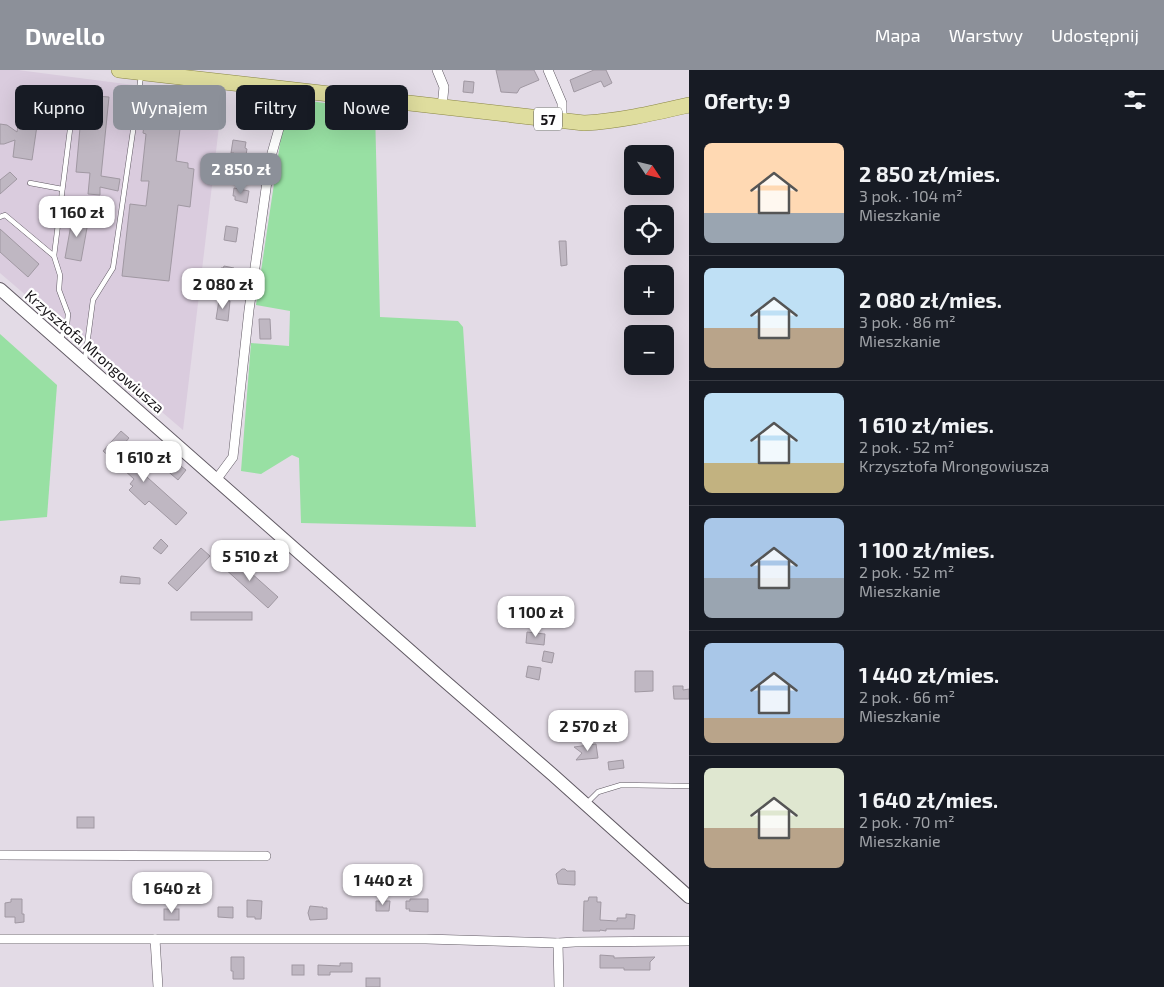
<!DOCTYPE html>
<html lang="pl">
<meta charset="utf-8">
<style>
body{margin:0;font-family:"Exo 2",sans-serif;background:#242831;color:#f1f3f6;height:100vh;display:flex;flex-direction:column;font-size:19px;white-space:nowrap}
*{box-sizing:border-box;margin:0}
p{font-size:16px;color:#9ea1a6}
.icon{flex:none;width:28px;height:28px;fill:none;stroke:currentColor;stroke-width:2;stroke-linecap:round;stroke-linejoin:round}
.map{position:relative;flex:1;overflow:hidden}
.panel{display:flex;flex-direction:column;background:#171b24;width:475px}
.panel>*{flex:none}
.hud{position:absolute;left:15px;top:15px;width:475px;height:45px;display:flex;gap:10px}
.needle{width:32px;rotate:125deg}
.controls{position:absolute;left:624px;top:75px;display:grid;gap:10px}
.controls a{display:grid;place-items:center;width:50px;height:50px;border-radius:8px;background:#171b24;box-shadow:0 5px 20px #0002;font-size:25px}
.price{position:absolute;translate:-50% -42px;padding:0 11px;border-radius:10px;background:#fff;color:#222;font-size:16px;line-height:32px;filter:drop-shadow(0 1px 2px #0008)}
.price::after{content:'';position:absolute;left:50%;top:30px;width:15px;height:11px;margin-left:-8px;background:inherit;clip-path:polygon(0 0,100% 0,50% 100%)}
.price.current{background:#8c9099;color:#fff}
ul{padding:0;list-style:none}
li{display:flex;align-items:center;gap:15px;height:125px;padding:0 15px}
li+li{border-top:1px solid #363941}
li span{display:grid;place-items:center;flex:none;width:140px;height:100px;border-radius:8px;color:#555}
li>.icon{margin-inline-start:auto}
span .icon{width:60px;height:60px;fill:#fffc;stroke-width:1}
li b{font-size:21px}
h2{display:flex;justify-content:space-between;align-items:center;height:60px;padding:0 15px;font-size:21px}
.chip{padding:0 18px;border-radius:8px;background:#171b24;box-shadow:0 5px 20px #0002;font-size:18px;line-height:45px}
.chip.current{background:#8c9099;color:#fff}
header{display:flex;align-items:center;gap:30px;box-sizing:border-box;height:70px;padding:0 25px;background:#8c9099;color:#fff}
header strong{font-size:24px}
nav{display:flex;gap:28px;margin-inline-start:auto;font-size:18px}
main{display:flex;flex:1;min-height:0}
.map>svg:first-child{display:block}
.built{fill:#daccde}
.green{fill:#98e0a3}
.building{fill:#bfb7c2;stroke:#a098a2}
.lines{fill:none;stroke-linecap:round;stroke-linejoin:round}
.lane-casing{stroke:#605963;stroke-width:5.5}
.street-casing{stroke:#605963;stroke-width:10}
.secondary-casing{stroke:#605963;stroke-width:14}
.primary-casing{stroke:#8a8745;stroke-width:16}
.lane{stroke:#fff;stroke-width:4.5}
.street{stroke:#fff;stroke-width:9}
.secondary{stroke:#fff;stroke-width:12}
.primary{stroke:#dfdd9e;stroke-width:15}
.labels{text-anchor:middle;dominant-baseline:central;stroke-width:4.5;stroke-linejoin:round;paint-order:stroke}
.shield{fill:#fff;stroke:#5c5a5d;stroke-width:1}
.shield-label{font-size:14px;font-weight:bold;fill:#161317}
.street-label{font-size:15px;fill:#161317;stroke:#fff}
</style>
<header>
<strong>Dwello</strong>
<nav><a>Mapa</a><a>Warstwy</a><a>Udostępnij</a></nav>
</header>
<main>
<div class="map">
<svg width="689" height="917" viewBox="0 0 689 917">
<rect width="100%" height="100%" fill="#e3dbe6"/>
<path class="built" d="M0,0H18L141,16L222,31L183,360L0,203Z"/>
<g class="green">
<path d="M310,31L375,40L380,247L458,251L463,257L476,457L301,453L299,388L292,385L261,404L241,401L251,273L289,276L290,241L256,235L282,60Z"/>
<path d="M0,264L57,315L47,447L0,451Z"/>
</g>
<g class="building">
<path d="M496,0H534L539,10L520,18L517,23L501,22Z"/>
<path d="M594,0H606L612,13L604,17L601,11L574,22L570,10Z"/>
<path d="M464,11L474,12L473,23L463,22Z"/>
<path d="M23,18L42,21L32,90L13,87L15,70L4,74H0V54L7,55L17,62Z"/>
<path d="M83,25L109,27L101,106L120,109L118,121L100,117V125L88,124L90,103L76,102Z"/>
<path d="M144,55L180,59L176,91L188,93V98L194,99L190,137L178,135L169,211L122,206L130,134L146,136L149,111H141L146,64L143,63Z"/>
<path d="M233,70L246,72L245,78L247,79L246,85H243L242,92L233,91L234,83H231Z"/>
<path d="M10,102L17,109L0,124V110Z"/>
<path d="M234,118L249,121L247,133L235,130V126H233Z"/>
<path d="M73,144L89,147L81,191L65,188Z"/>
<path d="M226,156L238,158L236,172L224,170Z"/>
<path d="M0,159L39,194L28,207L0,182Z"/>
<path d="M559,171H566L567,195L561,196Z"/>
<path d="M224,196L234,198L232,211H230L229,214L221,212L222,207L219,206L221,198H223Z"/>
<path d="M219,230L230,231L228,251L216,249Z"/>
<path d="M259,249H270L271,269H260Z"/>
<path d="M121,361L129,368L118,381L187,443L176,455L149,431L145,435L129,420L133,416L130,414L134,409L103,381Z"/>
<path d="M174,386L180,391L178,394L186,400L178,410L164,398Z"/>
<path d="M161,469L168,476L161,484L153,478Z"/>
<path d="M201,478L210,486L177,521L168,513Z"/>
<path d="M232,486L278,527L268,538L223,497Z"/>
<path d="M121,506L140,508V514L120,513Z"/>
<rect x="191" y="542" width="61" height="8"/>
<path d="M527,562L545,564L544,575L526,573Z"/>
<path d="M544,581L554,583L552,593L542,591Z"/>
<path d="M528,596L541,598L539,610L526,607Z"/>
<path d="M635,601H653V621L635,622Z"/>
<path d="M673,616H683V620L689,619V629H674Z"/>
<path d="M596,674L598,688L576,690L582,683L574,677Z"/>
<path d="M623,690L624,698L609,700L608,692Z"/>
<rect x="77" y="747" width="17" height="11"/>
<path d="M562,799H565L567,801H575V815L558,814L556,804Z"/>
<path d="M589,827H597V832H601L600,850L617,851V848H626V844L635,845L634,859H606V861L600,860V861H583L584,831H588Z"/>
<path d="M11,829H22V844H24V852L15,853V847H5V833L11,832Z"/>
<path d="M410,829H428V842L409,841L410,839H406V831H410Z"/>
<path d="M247,830L262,831L261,849H255V847H247Z"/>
<path d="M376,831H390L389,841H376Z"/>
<path d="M310,836L320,837H323V838H327V849L310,850L308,843Z"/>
<path d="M218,837H233V848L218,847Z"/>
<rect x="164" y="839" width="15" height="11"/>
<path d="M600,885L614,886V888L655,887L650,892V900H624V898H600Z"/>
<path d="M231,887H244V909H233V901H231Z"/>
<path d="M340,893H352V902H330V905H318V895L340,896Z"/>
<rect x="292" y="895" width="12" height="10"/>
<rect x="366" y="908" width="14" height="9"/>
</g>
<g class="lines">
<defs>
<g id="lane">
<path d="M30,113L62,119"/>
<path d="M0,147L5,145L54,186"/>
<path d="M60,270L67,255L68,244L59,220L60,205L54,186L75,20"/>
<path d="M85,290L93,230L113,198L141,6"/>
<path d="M586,734L598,722L621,715L689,716"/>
</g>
<g id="street">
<path d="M437,0L444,17L442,37"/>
<path d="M548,0L562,33V50"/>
<path d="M216,410L233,387L249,240L270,90L280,55L303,31L305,21"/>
<path d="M0,785L266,786"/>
<path d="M0,869H426L558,873"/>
<path d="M155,869L158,917"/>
<path d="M559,917L558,873L575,872L689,871"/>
</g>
<path id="secondary" d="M0,219L440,607L553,705L689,827"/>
<path id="primary" d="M119,0L584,53C620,51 654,43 689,35"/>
</defs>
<use href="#lane" class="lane-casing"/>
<use href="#street" class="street-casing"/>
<use href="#secondary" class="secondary-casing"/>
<use href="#primary" class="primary-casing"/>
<use href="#lane" class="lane"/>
<use href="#street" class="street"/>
<use href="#secondary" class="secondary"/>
<use href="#primary" class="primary"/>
</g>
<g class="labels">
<rect class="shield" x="534" y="37.5" width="28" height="23" rx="4"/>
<g class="shield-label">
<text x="548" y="49">57</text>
</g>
<g class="street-label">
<text transform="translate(95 281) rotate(41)">Krzysztofa Mrongowiusza</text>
</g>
</g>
</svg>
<div class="controls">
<a><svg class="needle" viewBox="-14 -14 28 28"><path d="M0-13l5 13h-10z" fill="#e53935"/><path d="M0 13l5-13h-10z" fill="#9ea1a6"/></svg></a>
<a><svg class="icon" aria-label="locate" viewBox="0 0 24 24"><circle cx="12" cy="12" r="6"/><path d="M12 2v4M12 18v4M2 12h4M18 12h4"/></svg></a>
<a>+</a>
<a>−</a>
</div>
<b class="price current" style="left:241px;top:125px">2 850 zł</b>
<b class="price" style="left:77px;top:168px">1 160 zł</b>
<b class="price" style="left:223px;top:240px">2 080 zł</b>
<b class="price" style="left:144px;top:413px">1 610 zł</b>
<b class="price" style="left:250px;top:512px">5 510 zł</b>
<b class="price" style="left:536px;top:568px">1 100 zł</b>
<b class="price" style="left:588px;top:682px">2 570 zł</b>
<b class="price" style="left:383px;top:836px">1 440 zł</b>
<b class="price" style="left:172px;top:844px">1 640 zł</b>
<div class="hud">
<a class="chip">Kupno</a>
<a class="chip current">Wynajem</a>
<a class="chip">Filtry</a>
<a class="chip">Nowe</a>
</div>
</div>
<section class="panel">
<h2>Oferty: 9<svg class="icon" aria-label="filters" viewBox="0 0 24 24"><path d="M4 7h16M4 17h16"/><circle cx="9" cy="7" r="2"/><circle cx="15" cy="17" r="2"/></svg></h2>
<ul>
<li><span style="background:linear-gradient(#ffd9b3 70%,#9aa5b1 0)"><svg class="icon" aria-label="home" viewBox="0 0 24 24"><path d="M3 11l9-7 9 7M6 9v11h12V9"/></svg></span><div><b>2 850 zł/mies.</b><p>3 pok. · 104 m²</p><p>Mieszkanie</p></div></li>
<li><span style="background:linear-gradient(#bfe0f5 60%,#b9a48a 0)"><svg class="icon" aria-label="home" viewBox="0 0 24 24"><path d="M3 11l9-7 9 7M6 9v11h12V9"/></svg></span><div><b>2 080 zł/mies.</b><p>3 pok. · 86 m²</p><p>Mieszkanie</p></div></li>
<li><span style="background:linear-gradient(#bfe0f5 70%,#c2b280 0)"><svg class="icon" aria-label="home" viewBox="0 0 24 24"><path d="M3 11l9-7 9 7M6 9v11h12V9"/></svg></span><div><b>1 610 zł/mies.</b><p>2 pok. · 52 m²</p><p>Krzysztofa Mrongowiusza</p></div></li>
<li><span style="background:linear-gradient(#a9c7e8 60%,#9aa5b1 0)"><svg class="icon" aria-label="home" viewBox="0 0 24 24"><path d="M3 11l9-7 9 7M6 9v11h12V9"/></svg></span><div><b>1 100 zł/mies.</b><p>2 pok. · 52 m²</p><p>Mieszkanie</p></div></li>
<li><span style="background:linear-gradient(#a9c7e8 75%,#b9a48a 0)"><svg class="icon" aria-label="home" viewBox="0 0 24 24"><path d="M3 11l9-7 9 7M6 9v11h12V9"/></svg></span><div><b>1 440 zł/mies.</b><p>2 pok. · 66 m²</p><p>Mieszkanie</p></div></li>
<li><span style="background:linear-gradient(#dfe7d0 60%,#b9a48a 0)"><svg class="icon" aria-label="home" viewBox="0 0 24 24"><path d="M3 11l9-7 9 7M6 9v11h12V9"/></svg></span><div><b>1 640 zł/mies.</b><p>2 pok. · 70 m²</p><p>Mieszkanie</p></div></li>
</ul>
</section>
</main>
